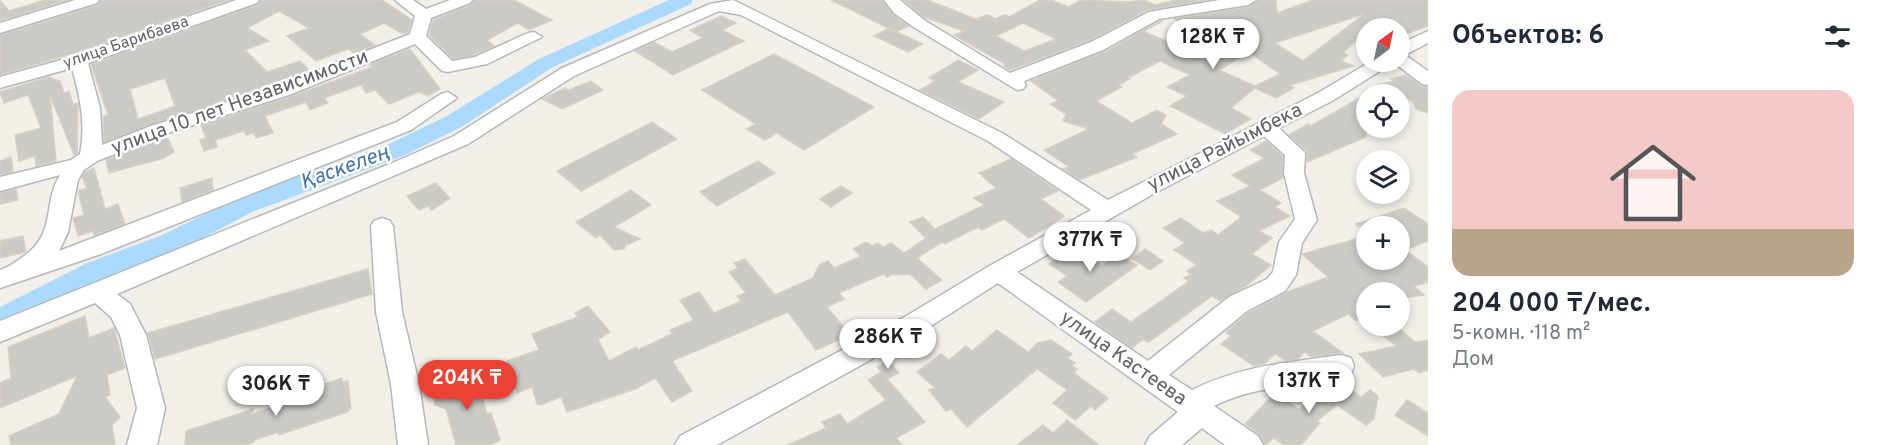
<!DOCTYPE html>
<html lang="ru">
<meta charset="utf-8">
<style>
body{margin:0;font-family:Overpass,sans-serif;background:#f2f2f3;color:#1f2937;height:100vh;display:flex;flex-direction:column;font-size:22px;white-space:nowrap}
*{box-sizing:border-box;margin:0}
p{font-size:20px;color:#747a83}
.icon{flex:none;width:33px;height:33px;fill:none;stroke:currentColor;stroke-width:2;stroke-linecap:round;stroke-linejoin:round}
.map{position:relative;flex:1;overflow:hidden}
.sheet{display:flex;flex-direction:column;background:#fff;width:450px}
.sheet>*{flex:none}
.needle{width:39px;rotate:33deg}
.tools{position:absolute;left:1356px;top:18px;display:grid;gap:12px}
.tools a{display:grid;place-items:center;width:54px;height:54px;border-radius:50%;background:#fff;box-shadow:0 3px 9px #0003;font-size:30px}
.price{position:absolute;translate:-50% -51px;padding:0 14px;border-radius:21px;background:#fff;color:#222;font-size:20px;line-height:39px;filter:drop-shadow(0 2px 3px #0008)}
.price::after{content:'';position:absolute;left:50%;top:36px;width:18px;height:14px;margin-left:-9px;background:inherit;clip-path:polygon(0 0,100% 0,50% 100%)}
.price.on{background:#ea4335;color:#fff}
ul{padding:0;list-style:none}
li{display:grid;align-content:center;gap:12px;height:318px;padding:0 24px}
li span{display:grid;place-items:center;height:186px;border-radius:18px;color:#555}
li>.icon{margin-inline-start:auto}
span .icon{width:108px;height:108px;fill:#fffc;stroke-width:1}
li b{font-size:26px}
h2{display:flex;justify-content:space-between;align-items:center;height:72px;padding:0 24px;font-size:26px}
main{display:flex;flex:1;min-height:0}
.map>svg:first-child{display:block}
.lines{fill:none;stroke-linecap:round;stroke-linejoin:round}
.river{fill:#aadaff;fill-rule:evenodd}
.building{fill:#cccac5;stroke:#d6d1c6;stroke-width:1.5;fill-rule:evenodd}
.minor-casing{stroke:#b5b8bc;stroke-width:3}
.minor{fill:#fff;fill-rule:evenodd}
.labels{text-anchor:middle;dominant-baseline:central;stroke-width:5;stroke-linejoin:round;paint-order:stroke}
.far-street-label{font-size:16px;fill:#5f6368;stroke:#fff}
.street-label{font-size:20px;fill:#5f6368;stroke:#fff}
.water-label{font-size:21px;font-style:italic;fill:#4174aa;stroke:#fff}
</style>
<main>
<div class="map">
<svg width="1428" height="445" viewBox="0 0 1428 445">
<rect width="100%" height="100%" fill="#f1efe8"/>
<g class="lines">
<path class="river" d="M669,0H693L691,4L553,67L463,126L403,156L252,212L180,250L107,277L0,333V307L87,263L160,236L234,200L385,146L447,116L539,59Z"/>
</g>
<g class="building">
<path d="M0,0L9,11L45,0H67L0,21Z"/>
<path d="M101,0H229L75,53L0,75V35L98,5Z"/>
<path d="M261,0H382L412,20L408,32L403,34L384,23L360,34L375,45L354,53L348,49L316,61L287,36L309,28L279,11L247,28L269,41L245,50L267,72L300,61L310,71L104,142L103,116L108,115L91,64L258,5ZM165,78L175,106L138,119L130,89Z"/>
<path d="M474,0H514L552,20L529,30L518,23L487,40L494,46L474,55L453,59L429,35L433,20L471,5Z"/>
<path d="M831,0H882L892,14L908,26L896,32Z"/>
<path d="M904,0H927L976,19L988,15L995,19L1005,15L1009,17L1040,0H1051L1069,7L1081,0L1130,2L1144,0L1155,5L1175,0H1206L1148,10L1090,40L1010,70L1004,66L1005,64L954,35L964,31L924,17ZM1023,23L1056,39L1024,51L996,36Z"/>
<path d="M1258,0H1276L1277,13L1313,0H1428V26L1406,34L1400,28H1389L1377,23L1366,28V32L1343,53L1348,55L1341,61L1354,66L1290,85L1294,88L1276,98L1255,88L1231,108L1251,119L1225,134L1170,106L1187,96L1167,87L1190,75L1160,61L1127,78L1130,79L1118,85L1122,87L1096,101L1132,123L1157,110L1166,115L1161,124L1177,134L1132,154L1137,157L1080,180L1063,169L1069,167L1044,150L1089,129L1063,121L1066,114L1050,104L1058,101L1031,81L1104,52L1160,21H1163L1143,31L1172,44L1195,31L1175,19L1248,7ZM1364,14L1303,61L1275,43ZM1249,52L1280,74L1255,86L1219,70Z"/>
<path d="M721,16L736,23L722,30L744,41L673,75L635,51L654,42L672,52L703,38L690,30Z"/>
<path d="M889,28L922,44L908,52L874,36Z"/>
<path d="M410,49L440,89L428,96L419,92L389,104L375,90L366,93L361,85L324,98L328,103L310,110L306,102L265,116L273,133L256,138L254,133L246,135L244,131L215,140L217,147L204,151L200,140L206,138L201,125L290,97L372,67L369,65Z"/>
<path d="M774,54L874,107L804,150L777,133L765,140L746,129L756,124L702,90Z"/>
<path d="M958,60L978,70L958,82L1004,102L979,119L920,90L935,81L929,78Z"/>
<path d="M1406,75L1421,86L1428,87V113L1416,109L1413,102L1401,94H1393L1377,85L1395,81L1391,79Z"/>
<path d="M48,77L60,81L64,93L69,91L73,104L78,103L77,153L74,155L50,95L56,161L36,166L35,156L19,161L15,135L41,128L28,95L4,103L0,92Z"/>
<path d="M591,81L603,90L562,109L542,99L565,88L569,90Z"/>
<path d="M1366,94V137L1307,162V151L1289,135L1308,124L1311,126Z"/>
<path d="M652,122L677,139L581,191L557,171Z"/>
<path d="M167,136L174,152L164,158L109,173L106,160Z"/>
<path d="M1266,141L1283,156V178L1260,190L1281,203L1275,207L1290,216L1259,231L1272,238L1252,254L1271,265L1245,287L1220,301L1212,296L1149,342L1142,340L1132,348L1095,322L1112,309L1131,322L1189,281L1184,278L1191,274L1187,271L1197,265L1174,250L1185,243L1163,228L1181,218L1203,233L1212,230L1218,235L1241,217L1217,201L1250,186L1232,175L1265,158L1250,150Z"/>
<path d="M11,157L13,172L0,175V161Z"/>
<path d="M1011,159L1058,191L1041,199L1064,216L1029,238L1004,219L982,230L978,227L945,244L942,242L917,258L942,280L926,289L910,274L891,275L887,277L883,274L839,293L844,299L827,307L850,335L816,350L788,312L672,361L692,391L672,402L655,378L635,389L567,412L561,397L541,405L537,404L532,387L517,393L507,361L539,350L532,334L578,317L575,313L588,306L610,332L598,339L609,361L636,347L638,350L672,334L670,330L694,320L680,300L699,292L714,313L741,301L737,296L746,293L729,272L738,268L734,263L745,259L775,295L813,278L819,265L828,261L834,268L861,256L853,249L866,242L872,246L878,243L883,247L891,243L904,253L926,238L910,222L923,217L935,229L984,205L974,198L996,188L979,173Z"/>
<path d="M758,161L775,173L717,206L700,192Z"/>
<path d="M94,168L105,209L118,204L125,224L94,235L93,231L78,236L73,218L84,215L78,191L87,188L82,177L86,172Z"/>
<path d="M212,178L213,190L182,202L180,188Z"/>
<path d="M436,183L450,198L432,210L428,206L419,210L407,196Z"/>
<path d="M841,186L852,193L831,207L820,199Z"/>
<path d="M16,189L18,200L0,204V193Z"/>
<path d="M631,190L651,205L614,227L640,239L626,245L624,249L614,250L600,235L596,238L576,222Z"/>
<path d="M1404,208L1428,224V241L1405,250L1428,267V282L1414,286L1424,295L1406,298L1400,292H1366V320H1355L1348,314L1313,331L1343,353L1312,357L1304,352L1298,359L1285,360L1275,354L1264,364L1254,366L1221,344L1231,336L1226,332L1248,313L1287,292L1328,277L1302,254L1366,236V260H1400V226H1357L1356,224Z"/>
<path d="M23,236L26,252L0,258V241Z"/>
<path d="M1145,249L1163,261L1150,270L1132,259Z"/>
<path d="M1070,251L1074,254L1081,251L1102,266L1117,254L1137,265L1086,302L1058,282L1067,276L1049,264Z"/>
<path d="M368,269L372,294L155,359L148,333Z"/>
<path d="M85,316L89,338L114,328L125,368L107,375L110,395L105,397L120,417L112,425L115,445H11L9,436L59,414L77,376L0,408V383L11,378L8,347Z"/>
<path d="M1370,326H1396L1415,342L1428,340V370L1419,373L1414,369L1383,377L1359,354L1396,346Z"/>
<path d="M997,330L1028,352L1038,343L1051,340L1072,354L1068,358L1075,363L1072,366L1077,369L1074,373L1108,398L1095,410L1091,406L1075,420L1053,403L1067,390L1037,369L967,427L951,409L946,411L929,390L935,388L917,372L941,354L949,360L966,346L972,351Z"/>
<path d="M889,361L899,373L887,379L877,367Z"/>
<path d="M475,371L487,414L491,413L500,440L491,445H456L446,409L435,405L433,396L438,390L437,383Z"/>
<path d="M881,372L925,422L896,438L902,445H788L826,428L822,422L840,414L847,424L886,400L868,380Z"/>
<path d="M342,378V382L348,381L351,408L347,412L279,435V432L254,440V442L246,445H185L186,431L253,409L252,414L277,406V400Z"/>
<path d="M1338,382L1361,397L1370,390L1378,396L1374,419L1366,425L1337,405L1317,421L1320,423L1301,445H1284L1274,438L1265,445L1259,434L1245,424L1275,393L1299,409L1332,383Z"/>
<path d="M1407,400L1428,413V436L1395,415Z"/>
<path d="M1067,420L1099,445H1017L1043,425L1053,433Z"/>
</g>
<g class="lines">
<defs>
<g id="minor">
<path d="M75,0H99L97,3L0,33V23Z"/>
<path d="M236,0H259L257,3L88,63L100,108L102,145L151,126L275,87L410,34L415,16L395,0H413L426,9L450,0H472L470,3L431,18L426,36L452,61L475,57L528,33L534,32L542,37L487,64L448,72L442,71L415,44L289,95L165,134L97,161L84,170L78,180L68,232L59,251L397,122L441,94L448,92L457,98L411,130L101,254L0,288V270C11,266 15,262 24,256C57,233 42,204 60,175L0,191V177L71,160L80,154C86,125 80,96 72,68L0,88V77L72,57Z"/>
<path d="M733,0L1002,133L1108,200L1318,93L1370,62H1390L1388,66L1332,101L1279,128L1305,153L1304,173L1317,220L1302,243L1296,275L1285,291L1247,311L1169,375L1192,390C1243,365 1286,363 1341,355L1351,358L1354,366L1351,374C1304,390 1261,382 1214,406L1258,436L1263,445H1225L1202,428L1182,445H1145L1150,436L1178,412L998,283L926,329L717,445H675L680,436L908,315L991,265L1091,210L988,141L741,15L719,11L574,76L468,144L117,294L130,304L146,335L165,408L157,445H127L137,408L120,335L111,317L95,303L0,342V321L397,161L454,136L562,68L710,4ZM1264,136L1285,155L1284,173L1295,219L1279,242L1273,272L1267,279L1229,297L1148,361L1017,272L1155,193Z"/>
<path d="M884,0H900L924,20L1010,73L1091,42L1149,12L1219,0H1256L1248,5L1159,19L1103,50L1024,81L1026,85L1023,89L1017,90L912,26L894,13Z"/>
<path d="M1428,31V43L1405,55L1428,71V85L1422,84L1393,62H1400V44Z"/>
<path d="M382,218L390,221L393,226L402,312L419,384L428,445H398L391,384L376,312L371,226L374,221Z"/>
</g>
</defs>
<use href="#minor" class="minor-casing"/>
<use href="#minor" class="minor"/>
</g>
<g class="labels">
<g class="far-street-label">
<text transform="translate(126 43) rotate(-19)">улица Барибаева</text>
</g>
<g class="street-label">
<text transform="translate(240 103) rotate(-20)">улица 10 лет Независимости</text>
<text transform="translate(1225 148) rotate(-27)">улица Райымбека</text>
<text transform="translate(1123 359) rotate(35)">улица Кастеева</text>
</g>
<g class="water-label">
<text transform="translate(345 168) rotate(-20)">Қаскелең</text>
</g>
</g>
</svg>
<div class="tools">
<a><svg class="needle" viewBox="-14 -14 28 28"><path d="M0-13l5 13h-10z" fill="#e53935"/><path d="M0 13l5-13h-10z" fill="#747a83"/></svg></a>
<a><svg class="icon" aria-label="locate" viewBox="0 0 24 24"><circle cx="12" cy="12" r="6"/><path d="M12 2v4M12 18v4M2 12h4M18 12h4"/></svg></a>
<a><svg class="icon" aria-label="layers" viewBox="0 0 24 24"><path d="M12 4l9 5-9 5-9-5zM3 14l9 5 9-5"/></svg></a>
<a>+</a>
<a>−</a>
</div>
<b class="price" style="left:1213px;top:70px">128K ₸</b>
<b class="price" style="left:1090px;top:273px">377K ₸</b>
<b class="price" style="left:888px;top:370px">286K ₸</b>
<b class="price on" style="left:467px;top:411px">204K ₸</b>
<b class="price" style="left:1309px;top:414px">137K ₸</b>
<b class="price" style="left:276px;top:417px">306K ₸</b>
</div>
<section class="sheet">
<h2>Объектов: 6<svg class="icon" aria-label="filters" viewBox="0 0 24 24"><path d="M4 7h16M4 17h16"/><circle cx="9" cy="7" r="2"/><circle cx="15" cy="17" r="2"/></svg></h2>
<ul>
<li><span style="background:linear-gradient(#f6c9c9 75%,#b9a48a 0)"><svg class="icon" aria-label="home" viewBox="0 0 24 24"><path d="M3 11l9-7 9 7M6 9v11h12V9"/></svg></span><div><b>204 000 ₸/мес.</b><p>5-комн. · 118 m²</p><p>Дом</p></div></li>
</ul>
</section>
</main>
